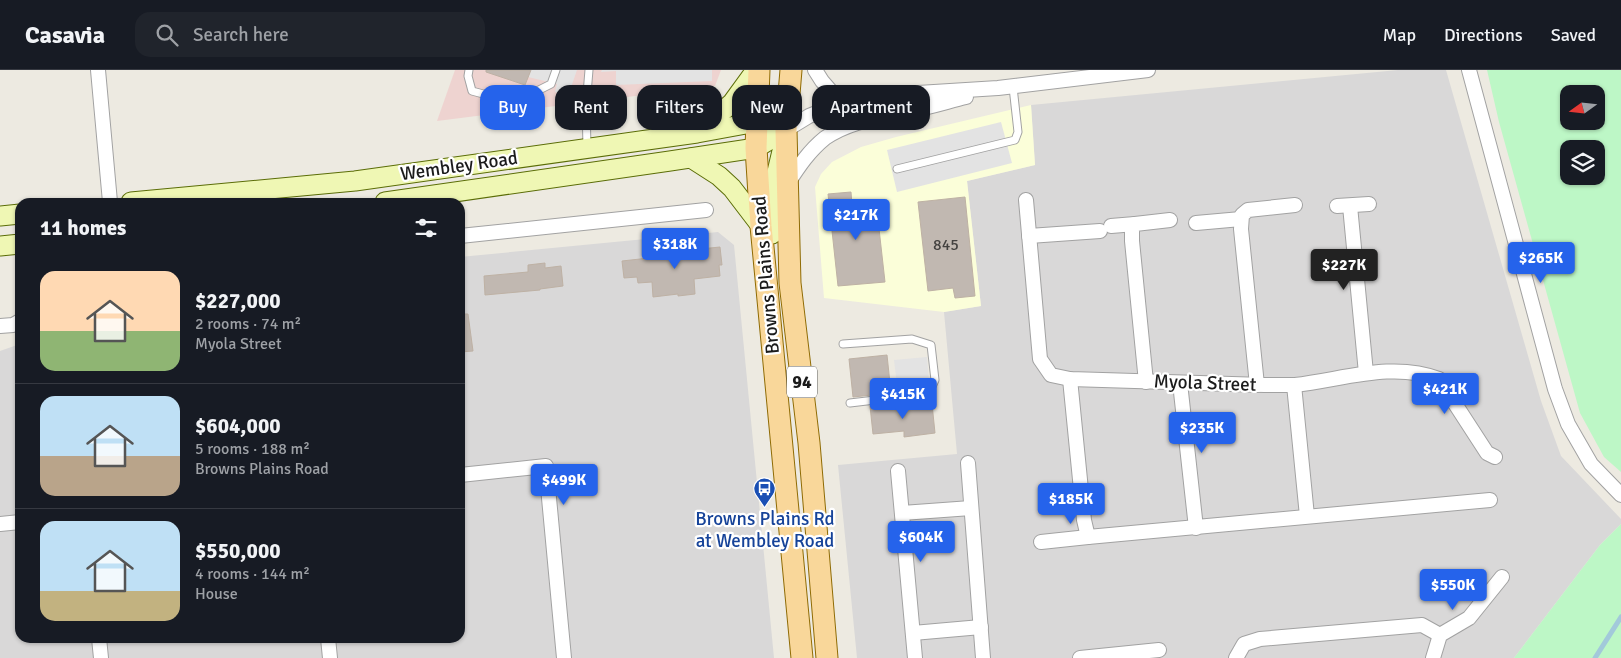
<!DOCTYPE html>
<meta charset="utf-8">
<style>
body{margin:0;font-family:Signika,sans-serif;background:#20242c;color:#f1f3f6;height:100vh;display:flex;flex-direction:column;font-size:19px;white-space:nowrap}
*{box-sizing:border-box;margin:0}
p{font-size:16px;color:#9ea1a6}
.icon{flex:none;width:28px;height:28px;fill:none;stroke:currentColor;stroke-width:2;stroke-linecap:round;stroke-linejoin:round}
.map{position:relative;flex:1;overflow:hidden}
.drawer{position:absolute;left:15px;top:128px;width:450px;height:445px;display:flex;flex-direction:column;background:#171b24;border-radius:15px;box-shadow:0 1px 4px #0004}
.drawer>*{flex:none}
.banner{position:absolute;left:480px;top:15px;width:475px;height:45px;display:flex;gap:10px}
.needle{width:32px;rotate:255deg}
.tools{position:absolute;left:1560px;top:15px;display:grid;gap:10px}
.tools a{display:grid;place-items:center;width:45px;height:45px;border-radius:10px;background:#171b24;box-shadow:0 1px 4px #0004;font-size:25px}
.price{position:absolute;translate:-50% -42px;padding:0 11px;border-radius:5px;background:#2563eb;color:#fff;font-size:16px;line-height:32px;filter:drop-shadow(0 1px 2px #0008)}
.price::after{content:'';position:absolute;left:50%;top:30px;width:15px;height:11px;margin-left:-8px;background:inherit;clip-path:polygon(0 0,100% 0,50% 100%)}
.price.on{background:#222;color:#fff}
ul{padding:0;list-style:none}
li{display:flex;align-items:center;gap:15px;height:125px;padding:0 25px}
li+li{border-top:1px solid #363941}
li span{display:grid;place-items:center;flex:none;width:140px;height:100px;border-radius:15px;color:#555}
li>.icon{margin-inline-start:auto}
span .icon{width:60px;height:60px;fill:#fffc;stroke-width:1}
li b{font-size:21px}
h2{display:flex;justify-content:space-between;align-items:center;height:60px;padding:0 25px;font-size:21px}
.tag{padding:0 18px;border-radius:15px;background:#171b24;box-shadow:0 1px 4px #0004;font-size:18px;line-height:45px}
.tag.on{background:#2563eb;color:#fff}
header{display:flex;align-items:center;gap:30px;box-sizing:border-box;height:70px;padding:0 25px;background:#171b24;border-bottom:1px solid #363941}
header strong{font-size:24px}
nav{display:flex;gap:28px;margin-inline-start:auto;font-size:18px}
.search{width:350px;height:45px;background:#20242c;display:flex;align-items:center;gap:12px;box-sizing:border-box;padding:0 18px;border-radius:15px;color:#9ea1a6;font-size:19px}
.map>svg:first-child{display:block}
.residential{fill:#d9d8d8}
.commercial{fill:#eed3d0}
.education{fill:#fbfed9}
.park{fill:#bdf7c6;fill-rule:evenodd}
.parking{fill:#e3e3e3}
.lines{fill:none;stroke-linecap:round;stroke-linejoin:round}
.stream{stroke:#a2c9da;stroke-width:5}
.building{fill:#c1b8b1;stroke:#beb1a4}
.service-casing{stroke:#a2a2a2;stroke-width:9}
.minor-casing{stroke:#a2a2a2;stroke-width:16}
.secondary-casing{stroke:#5b6d07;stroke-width:21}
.primary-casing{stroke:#8f6b04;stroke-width:23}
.service{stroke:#fff;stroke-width:7}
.minor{stroke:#fff;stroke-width:14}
.secondary{stroke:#eff7b4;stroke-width:19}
.primary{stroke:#f9d79a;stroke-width:21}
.labels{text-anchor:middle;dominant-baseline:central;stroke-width:4.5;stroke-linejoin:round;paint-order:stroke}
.number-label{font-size:16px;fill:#444240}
.shield{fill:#fff;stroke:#5f5f5f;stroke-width:1}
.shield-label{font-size:18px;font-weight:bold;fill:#1b1b1b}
.street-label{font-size:19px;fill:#1b1b1b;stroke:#fff}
.transit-label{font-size:19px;fill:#164399;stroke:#fff}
</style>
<header>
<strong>Casavia</strong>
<div class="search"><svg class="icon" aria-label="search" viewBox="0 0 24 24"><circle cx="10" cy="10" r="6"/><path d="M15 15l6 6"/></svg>Search here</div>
<nav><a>Map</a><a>Directions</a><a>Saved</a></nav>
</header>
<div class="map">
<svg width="1621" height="588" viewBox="0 0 1621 588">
<rect width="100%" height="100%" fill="#edeae1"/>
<g class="residential">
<path d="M1398,0H1446L1541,331L1561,386L1621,449V454L1600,475L1514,588H857L838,395L957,384L944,242L981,236L967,111L1035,95L1031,35Z"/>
<path d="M718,162L734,175L774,588H0V281L20,274V568H460V187Z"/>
</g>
<path class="commercial" d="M455,0H721L715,16L437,51Z"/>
<path class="education" d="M1031,35L1035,95L967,111L981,236L944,242L824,228L815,117L821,104L832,92L861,77L896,67Z"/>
<g class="park">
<path d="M1487,0H1621V402L1604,387L1580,343L1499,52ZM1569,24H1596V51H1569ZM1569,79H1596V106H1569Z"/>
<path d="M1621,454V588H1514L1600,475Z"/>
</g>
<g class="parking">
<path d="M530,0H577L568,26L555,22L557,14L528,7Z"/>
<path d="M602,0H712V11L616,15V1L601,2Z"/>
<path d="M1001,52L1012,93L897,122L887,80Z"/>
<path d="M927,287L929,312L897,315L894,290Z"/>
</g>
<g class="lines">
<path class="stream" d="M1595,588L1621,547"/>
</g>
<g class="building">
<path d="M486,0H531L525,15L486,2Z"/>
<path d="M851,122L852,135L876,132L885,212L838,216L828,124Z"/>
<path d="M965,127L975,226L955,228L953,218L928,221L918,132Z"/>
<path d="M681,175V181L720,177L722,195H719L720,206L694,209L695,224L678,226V224L653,227L652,212L638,213L637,207L624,208L622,191L667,186L666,176Z"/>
<path d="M545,193V198L561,196L563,216L540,219V220L485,225L484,206L528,202V195Z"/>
<path d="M460,244H468L473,281L460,282Z"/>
<path d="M887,285L891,323L853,327L849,289Z"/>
<path d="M893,333L894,338L932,334L935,363L904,367V361L873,364L870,336Z"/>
</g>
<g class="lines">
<defs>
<g id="service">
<path d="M469,0L468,6L472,21L498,28L533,23L551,14L556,0"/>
<path d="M587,77L586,36L589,0"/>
<path d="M897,99L1015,70L1018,62L1013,17"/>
<path d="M843,274L912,269L931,275L935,310L929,323L925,324L850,333"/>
</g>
<g id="minor">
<path d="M98,0L110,132"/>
<path d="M815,0L822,11L841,33"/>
<path d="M1469,0L1555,319L1568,354L1591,394L1621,425"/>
<path d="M786,60L809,46L841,33L902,24L998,18L1148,0"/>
<path d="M788,113C799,96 809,81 825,68C851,50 884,47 913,40C931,37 949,31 966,27"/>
<path d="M1026,130L1040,289L1051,305L1070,309L1264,315C1274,315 1284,315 1295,315C1342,310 1392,291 1439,309L1487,383L1495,387"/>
<path d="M1337,136L1369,134"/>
<path d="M1350,136L1366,303"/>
<path d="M1196,153L1241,149"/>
<path d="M1111,156L1135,154"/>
<path d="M460,166L706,140"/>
<path d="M1029,166L1100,161"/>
<path d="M0,256L13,255L20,251"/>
<path d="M1070,309L1084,450L1088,467L1490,430"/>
<path d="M1146,312L1132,171V158L1135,154L1170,150"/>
<path d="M1180,313L1196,458"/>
<path d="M1257,315L1241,159L1242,145L1248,140L1295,135"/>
<path d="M1294,315L1307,446"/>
<path d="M968,393L983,588"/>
<path d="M898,401L915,588"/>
<path d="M460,405L546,396L564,588"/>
<path d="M902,443L971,438"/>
<path d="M0,454L20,452"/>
<path d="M1041,472L1088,467"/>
<path d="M913,563L981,557"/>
<path d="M99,568L101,588"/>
<path d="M328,568L330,588"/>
<path d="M1080,588L1159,580"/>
<path d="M1236,588L1244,574L1260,569L1422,555L1440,565"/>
<path d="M1433,588L1440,565L1469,548L1502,507"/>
</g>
<g id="secondary">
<path d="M698,62L732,33L756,0"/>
<path d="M691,88L719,106L732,118L761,156"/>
<path d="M131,132L355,111L697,63L757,52L786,60"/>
<path d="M385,132L670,91L756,78L786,60"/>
<path d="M0,146L20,144"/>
<path d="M772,164V123L782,81"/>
<path d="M0,176L20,174"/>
</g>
<g id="primary">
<path d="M759,0L756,78L761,156L802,588"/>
<path d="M791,0L786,60L790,213L809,373L827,588"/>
</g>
</defs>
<use href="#service" class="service-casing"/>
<use href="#minor" class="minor-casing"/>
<use href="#secondary" class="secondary-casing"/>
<use href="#primary" class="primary-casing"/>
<use href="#service" class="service"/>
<use href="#minor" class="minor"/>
<use href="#secondary" class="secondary"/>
<use href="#primary" class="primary"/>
</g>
<defs>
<symbol id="bus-pin" viewBox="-11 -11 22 30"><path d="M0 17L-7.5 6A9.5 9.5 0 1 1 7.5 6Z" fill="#1a4fb4" stroke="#fff"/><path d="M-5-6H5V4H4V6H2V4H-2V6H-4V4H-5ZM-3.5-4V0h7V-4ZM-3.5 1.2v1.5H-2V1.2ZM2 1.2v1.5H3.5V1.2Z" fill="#fff"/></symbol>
</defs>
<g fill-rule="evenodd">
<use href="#bus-pin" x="752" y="406" width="25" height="34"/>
</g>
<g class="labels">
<g class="number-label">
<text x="946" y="175">845</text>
</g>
<rect class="shield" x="787" y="296.5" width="30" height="31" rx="4"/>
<g class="shield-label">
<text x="802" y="312">94</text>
</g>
<g class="street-label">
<text transform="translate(459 96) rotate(-8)">Wembley Road</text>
<text transform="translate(766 205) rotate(-95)">Browns Plains Road</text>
<text transform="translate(1205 313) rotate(2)">Myola Street</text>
</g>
<g class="transit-label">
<text x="765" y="449">Browns Plains Rd<tspan x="765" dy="22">at Wembley Road</tspan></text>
</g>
</g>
</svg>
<div class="tools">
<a><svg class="needle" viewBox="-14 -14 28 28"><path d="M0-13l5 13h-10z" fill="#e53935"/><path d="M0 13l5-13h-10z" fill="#9ea1a6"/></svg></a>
<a><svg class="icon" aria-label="layers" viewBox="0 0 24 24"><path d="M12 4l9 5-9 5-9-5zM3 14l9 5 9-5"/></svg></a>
</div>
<b class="price" style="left:856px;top:171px">$217K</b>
<b class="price" style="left:675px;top:200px">$318K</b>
<b class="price" style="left:1541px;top:214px">$265K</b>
<b class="price on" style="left:1344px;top:221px">$227K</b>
<b class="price" style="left:1445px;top:345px">$421K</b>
<b class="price" style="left:903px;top:350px">$415K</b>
<b class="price" style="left:1202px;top:384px">$235K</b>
<b class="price" style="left:564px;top:436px">$499K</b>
<b class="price" style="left:1071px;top:455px">$185K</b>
<b class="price" style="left:921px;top:493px">$604K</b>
<b class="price" style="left:1453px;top:541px">$550K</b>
<div class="banner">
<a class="tag on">Buy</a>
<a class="tag">Rent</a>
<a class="tag">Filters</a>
<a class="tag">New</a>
<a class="tag">Apartment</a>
</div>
<section class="drawer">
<h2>11 homes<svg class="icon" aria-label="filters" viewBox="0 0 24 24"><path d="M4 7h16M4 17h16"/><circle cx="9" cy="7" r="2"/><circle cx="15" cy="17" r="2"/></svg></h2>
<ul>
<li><span style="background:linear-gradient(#ffd9b3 60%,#8fb573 0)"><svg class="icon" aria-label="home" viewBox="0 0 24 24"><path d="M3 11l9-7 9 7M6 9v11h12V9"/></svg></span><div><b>$227,000</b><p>2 rooms · 74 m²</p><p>Myola Street</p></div></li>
<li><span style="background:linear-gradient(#bfe0f5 60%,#b9a48a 0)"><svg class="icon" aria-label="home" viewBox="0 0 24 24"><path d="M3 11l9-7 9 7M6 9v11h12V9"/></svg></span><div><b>$604,000</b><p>5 rooms · 188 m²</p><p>Browns Plains Road</p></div></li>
<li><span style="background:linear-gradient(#bfe0f5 70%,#c2b280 0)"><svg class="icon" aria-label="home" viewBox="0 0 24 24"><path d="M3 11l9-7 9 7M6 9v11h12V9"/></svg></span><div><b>$550,000</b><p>4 rooms · 144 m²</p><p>House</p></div></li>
</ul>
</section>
</div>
